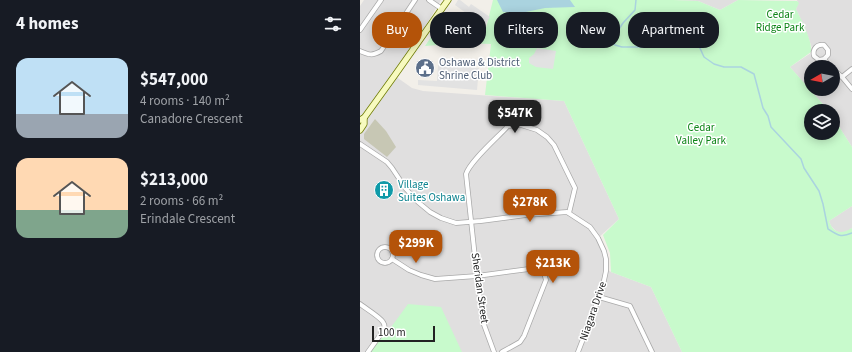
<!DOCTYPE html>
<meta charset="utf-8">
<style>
body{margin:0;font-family:"Source Sans 3",sans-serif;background:#242831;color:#f1f3f6;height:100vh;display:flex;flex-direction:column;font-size:15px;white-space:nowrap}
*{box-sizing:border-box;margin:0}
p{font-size:13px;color:#9ea1a6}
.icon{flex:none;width:22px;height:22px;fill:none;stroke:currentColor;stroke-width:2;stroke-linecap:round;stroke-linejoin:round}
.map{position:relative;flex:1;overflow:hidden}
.side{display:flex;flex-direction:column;background:#171b24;width:360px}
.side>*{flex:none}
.hud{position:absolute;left:12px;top:12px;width:380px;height:36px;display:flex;gap:8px}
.needle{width:26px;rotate:261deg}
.tools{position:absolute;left:444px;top:60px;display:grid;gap:8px}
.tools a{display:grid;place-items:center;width:36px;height:36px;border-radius:50%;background:#171b24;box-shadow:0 2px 10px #0003;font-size:20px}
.scale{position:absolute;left:12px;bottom:10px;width:63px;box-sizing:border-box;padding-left:4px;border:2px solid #222;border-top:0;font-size:11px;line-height:14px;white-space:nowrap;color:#222;-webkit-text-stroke:3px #fff;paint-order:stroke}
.price{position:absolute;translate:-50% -34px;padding:0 9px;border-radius:8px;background:#b45309;color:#fff;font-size:13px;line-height:26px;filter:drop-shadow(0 1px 2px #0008)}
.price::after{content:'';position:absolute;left:50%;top:24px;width:12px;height:9px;margin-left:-6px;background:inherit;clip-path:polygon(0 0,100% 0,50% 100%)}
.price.active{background:#222;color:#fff}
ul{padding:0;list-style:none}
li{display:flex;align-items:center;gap:12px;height:100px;padding:0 16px}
li span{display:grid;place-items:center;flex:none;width:112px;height:80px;border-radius:12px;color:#555}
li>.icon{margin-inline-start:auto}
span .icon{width:48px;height:48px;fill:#fffc;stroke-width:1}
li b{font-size:17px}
h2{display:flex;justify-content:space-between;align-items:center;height:48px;padding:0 16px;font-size:17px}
.chip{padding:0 14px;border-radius:16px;background:#171b24;box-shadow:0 2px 10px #0003;font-size:14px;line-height:36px}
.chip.active{background:#b45309;color:#fff}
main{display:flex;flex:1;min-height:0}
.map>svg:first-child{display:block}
.residential{fill:#e0dfdf;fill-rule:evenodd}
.construction{fill:#c7c7b4}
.park{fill:#c8facc}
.parking{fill:#e2e2e2}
.water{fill:#aad3df}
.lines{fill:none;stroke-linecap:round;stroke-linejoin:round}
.stream{stroke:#aad3df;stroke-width:1.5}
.minor-casing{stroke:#a9a9a9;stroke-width:5.5}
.secondary-casing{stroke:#707d05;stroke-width:7}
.minor{stroke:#fff;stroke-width:4}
.secondary{stroke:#f7fabf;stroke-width:5.5}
.labels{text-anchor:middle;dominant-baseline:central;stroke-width:3;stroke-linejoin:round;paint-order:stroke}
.park-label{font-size:11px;fill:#0c8416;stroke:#fff}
.service-label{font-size:11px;fill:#4e5e75;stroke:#fff;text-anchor:start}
.culture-label{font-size:11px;fill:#0d838f;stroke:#fff;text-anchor:start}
.street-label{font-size:11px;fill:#222;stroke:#fff}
</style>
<main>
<section class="side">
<h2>4 homes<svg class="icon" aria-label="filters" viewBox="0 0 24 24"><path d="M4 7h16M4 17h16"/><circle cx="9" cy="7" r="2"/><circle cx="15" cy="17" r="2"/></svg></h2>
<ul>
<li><span style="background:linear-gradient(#bfe0f5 70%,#9aa5b1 0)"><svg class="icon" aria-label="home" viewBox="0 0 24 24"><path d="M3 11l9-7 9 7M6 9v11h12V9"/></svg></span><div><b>$547,000</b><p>4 rooms · 140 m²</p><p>Canadore Crescent</p></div></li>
<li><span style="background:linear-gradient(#ffd9b3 65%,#7fa58c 0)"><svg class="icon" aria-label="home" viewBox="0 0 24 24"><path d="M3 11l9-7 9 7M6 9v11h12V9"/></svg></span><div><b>$213,000</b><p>2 rooms · 66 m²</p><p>Erindale Crescent</p></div></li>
</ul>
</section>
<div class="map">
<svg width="492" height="352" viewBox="0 0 492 352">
<rect width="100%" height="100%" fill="#f2efe9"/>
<g class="residential">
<path d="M4,0H81L35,76L52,88L63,91L204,101L259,219L238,238L241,245L246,269L251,272L291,287L322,352H0V6Z"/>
<path d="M313,0H378L360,10L338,1Z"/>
<path d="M437,0H492V147L473,117V111H469L430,67L451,53L452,48L445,28L436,9L438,3ZM451,67H473V89H451Z"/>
<path d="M492,206V228L488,231L481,233L476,231L471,226L469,221Z"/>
</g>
<path class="construction" d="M15,119L26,131L36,147L27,157L4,139V134Z"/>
<g class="park">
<path d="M133,0H313L338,1L360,10L378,0L437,1L439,3L436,9C441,19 453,42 451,52L430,67L469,111H451V133H473V117L492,147V206L469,221C473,233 481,235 492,228V352H322L291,287L251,272L250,253L243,235L259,219L204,101L125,95L131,44L105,43L65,46L71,37L125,32Z"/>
<path d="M48,304L81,307L102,352H11L27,330H29Z"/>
</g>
<g class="parking">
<path d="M98,0H100L109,7L111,4L130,17L124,26L95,5Z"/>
<path d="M177,48L196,51L193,69L176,67L169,63V58L174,54Z"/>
<path d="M78,65L119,68L117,90L58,85V80L77,81Z"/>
</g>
<path class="water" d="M137,0H210L215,7L185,8L161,13L143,12Z"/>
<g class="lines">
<path class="stream" d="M276,0L275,10L263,23L253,38L252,42L255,45L262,47H286L320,38L331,40L339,46L344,57L354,64L364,67H381L394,74L403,108L408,116L411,127L441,159L444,168L459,191L463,204L468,229C477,235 481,238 492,233"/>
<defs>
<g id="minor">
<path d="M69,0L82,9"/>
<path d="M0,30L21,0"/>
<path d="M0,51C9,55 12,56 21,51L55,0"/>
<path d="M464,59L468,55V50L464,45C457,44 452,49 454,56L459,60L464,59L470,67"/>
<path d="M473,69L482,77L492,89"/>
<path d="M482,77L492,69"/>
<path d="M0,144L27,162L32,168L46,189L58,202L70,212L81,218L96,223L121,221L166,215L207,212L230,227L238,238L244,251L246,259V271L242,290L218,352"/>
<circle cx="25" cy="255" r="8"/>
<path d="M32,259L49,270L61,275L75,279L117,276L169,269L184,273L186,280L164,336L160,342L142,352"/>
<path d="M239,297L270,306L292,352"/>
<path d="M0,304C5,308 20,317 23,322C25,325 25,328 23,331L8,352"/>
<path d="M134,352L123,322L117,276L106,174C110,161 138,137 148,126L161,125L177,130L187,137L194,145L215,188L209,213"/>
</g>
<g id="secondary">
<path d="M0,120L4,118L35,75L88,0"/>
<path d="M0,130L4,124V118"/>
</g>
</defs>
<use href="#minor" class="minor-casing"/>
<use href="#secondary" class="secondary-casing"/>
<use href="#minor" class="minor"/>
<use href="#secondary" class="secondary"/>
</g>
<defs>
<symbol id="civic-disc" viewBox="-11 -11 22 22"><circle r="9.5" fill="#5c6f8a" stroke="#fff"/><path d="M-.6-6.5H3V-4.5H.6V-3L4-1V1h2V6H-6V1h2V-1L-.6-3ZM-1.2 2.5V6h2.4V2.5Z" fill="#fff"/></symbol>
<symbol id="building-disc" viewBox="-11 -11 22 22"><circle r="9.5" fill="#0f9aa8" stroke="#fff"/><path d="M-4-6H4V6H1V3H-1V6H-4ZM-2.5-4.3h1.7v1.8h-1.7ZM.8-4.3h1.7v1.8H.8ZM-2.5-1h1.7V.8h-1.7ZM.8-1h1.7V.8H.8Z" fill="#fff"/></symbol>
</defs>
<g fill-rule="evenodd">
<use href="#civic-disc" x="54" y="57" width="22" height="22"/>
<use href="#building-disc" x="13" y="179" width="22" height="22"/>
</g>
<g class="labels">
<g class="park-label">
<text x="420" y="14">Cedar<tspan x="420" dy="13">Ridge Park</tspan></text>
<text x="341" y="127">Cedar<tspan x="341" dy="13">Valley Park</tspan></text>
</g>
<g class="service-label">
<text x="79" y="62">Oshawa &amp; District<tspan x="79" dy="13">Shrine Club</tspan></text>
</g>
<g class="culture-label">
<text x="38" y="184">Village<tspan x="38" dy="13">Suites Oshawa</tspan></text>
</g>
<g class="street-label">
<text transform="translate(120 288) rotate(82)">Sheridan Street</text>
<text transform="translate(233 311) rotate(-71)">Niagara Drive</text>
</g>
</g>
</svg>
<div class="tools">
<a><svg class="needle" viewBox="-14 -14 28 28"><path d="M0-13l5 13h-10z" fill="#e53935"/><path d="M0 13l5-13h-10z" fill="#9ea1a6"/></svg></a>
<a><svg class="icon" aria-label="layers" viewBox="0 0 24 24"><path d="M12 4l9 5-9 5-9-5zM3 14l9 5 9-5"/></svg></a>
</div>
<div class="scale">100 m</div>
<b class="price active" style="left:155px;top:134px">$547K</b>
<b class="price" style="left:170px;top:223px">$278K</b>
<b class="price" style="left:56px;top:264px">$299K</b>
<b class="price" style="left:193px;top:284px">$213K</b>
<div class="hud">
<a class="chip active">Buy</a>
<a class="chip">Rent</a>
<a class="chip">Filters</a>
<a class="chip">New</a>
<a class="chip">Apartment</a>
</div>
</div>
</main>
